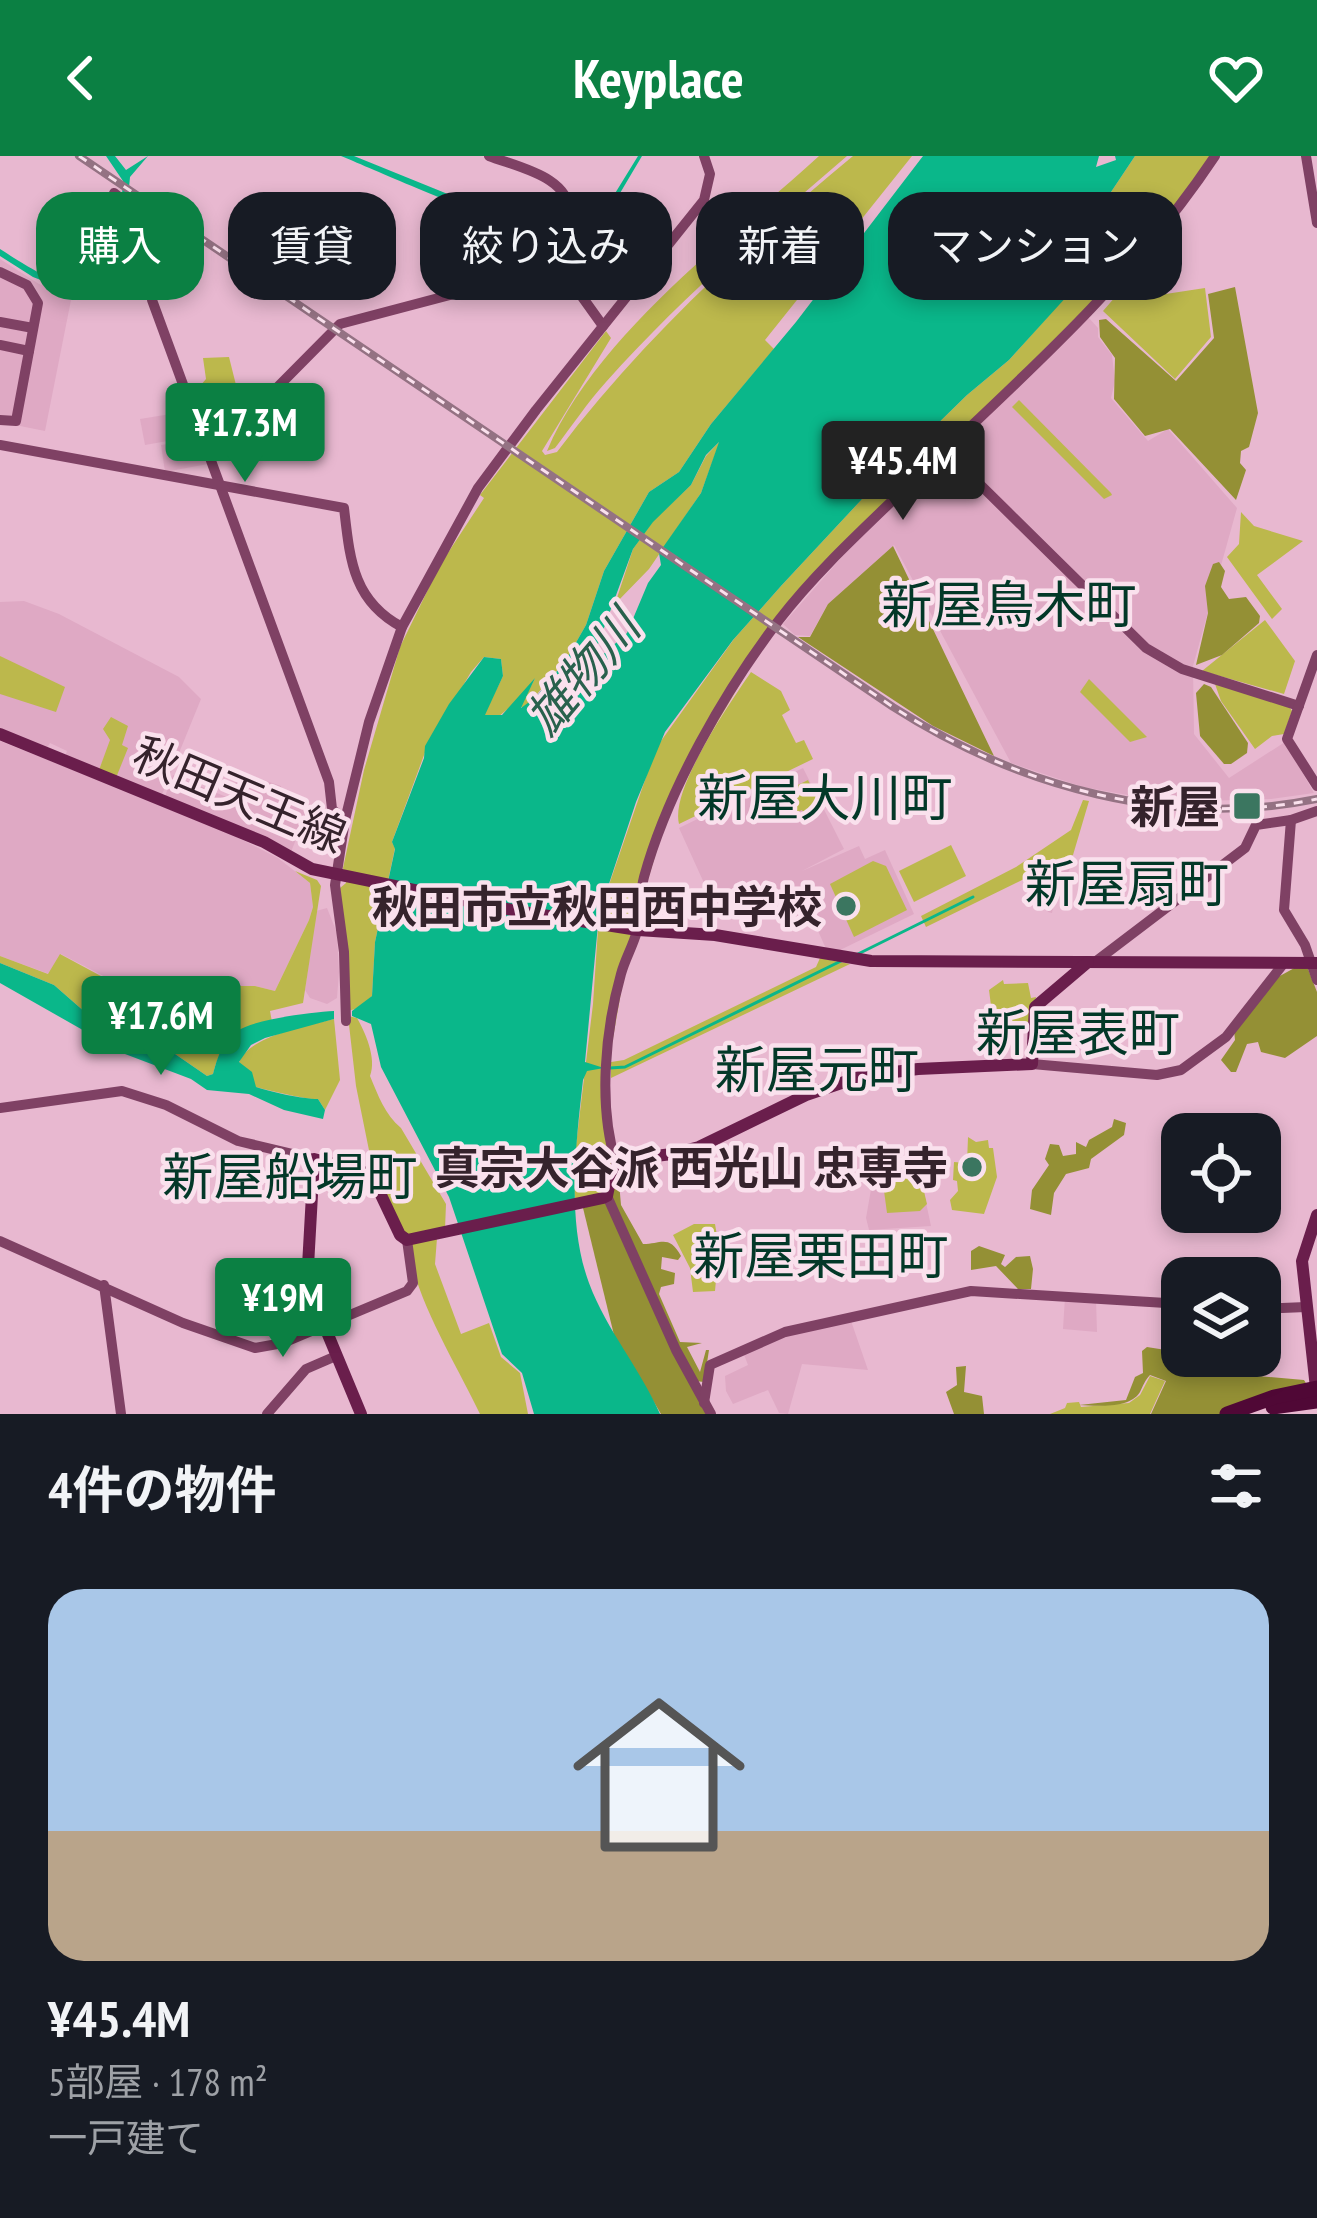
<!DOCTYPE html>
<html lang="ja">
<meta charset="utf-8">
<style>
body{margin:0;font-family:"PT Sans Narrow","Noto Sans JP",sans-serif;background:#20242c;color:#f1f3f6;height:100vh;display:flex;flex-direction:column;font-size:45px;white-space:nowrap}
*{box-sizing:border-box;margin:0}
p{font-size:39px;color:#9ea1a6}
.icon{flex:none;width:66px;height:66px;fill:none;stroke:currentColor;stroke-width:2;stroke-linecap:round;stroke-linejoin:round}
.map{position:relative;height:1258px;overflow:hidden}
.sheet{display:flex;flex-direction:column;background:#171b24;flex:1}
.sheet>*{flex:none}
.guide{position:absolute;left:36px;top:36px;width:1245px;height:108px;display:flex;gap:24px}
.controls{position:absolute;left:1161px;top:957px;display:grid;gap:24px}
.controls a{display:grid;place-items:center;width:120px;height:120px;border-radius:24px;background:#171b24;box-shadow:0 6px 18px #0003;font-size:60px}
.price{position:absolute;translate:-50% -102px;padding:0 27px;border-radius:12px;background:#0b8043;color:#fff;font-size:39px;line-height:78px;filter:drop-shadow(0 3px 6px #0008)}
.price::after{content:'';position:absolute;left:50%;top:72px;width:36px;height:27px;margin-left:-18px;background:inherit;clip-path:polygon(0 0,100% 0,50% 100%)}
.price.on{background:#222;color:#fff}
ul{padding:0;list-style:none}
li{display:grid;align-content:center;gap:24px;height:636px;padding:0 48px}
li span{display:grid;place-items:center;height:372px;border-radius:36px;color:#555}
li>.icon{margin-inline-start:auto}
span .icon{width:216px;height:216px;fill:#fffc;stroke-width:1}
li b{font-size:51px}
h2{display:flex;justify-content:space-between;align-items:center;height:144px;padding:0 48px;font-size:51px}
.chip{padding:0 42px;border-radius:36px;background:#171b24;box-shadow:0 6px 18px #0003;font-size:42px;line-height:108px}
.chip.on{background:#0b8043;color:#fff}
header{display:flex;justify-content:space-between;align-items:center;height:156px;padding:0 48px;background:#0b8043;color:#fff;font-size:54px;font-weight:700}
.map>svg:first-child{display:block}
.built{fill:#dfa9c4}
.green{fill:#bcb84c}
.forest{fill:#949035}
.water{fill:#0ab78a;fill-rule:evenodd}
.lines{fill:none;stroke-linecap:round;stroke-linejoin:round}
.stream{stroke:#0ab78a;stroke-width:3}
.secondary{stroke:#7f4164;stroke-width:10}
.primary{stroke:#6a1e4c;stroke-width:12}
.highway{stroke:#500836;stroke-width:15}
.rail-casing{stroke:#947283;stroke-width:8}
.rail{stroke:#fae1ed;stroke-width:3;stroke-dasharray:9;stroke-linecap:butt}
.poi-dot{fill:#3b7660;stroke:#fae1ed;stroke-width:4.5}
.labels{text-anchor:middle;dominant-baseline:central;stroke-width:9;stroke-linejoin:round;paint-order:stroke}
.street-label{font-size:45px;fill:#35232c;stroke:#fae1ed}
.poi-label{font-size:45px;font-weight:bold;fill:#35232c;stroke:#fae1ed;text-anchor:end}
.water-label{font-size:48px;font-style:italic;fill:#29614d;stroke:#fae1ed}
.quarter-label{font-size:51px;fill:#033828;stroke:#fae1ed}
</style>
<header><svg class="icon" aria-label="back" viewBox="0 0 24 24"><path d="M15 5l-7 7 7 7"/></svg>Keyplace<svg class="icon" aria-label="heart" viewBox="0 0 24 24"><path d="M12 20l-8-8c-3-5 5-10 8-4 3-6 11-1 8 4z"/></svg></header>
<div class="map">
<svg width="1317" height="1258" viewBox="0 0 1317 1258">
<rect width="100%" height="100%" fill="#e8b8d0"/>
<g class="built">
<path d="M0,103L39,128L72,139L45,275L0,266Z"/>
<path d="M1088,161L1098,172V181L1112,199L1115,225L1111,242L1148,285L1168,273L1237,352L1193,510L1194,578L1229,622L1285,586L1314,637L1271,643L1202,645L1139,641L1083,631L1011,607L894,389L828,448L810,480L795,479L783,468L870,369Z"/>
<path d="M189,255L196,280L145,289L140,263Z"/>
<path d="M198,283L208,308L165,316L161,289Z"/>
<path d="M24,445L59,458L179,521L201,543L161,641L116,622L127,592L111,584L99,614L65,601L67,595L50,587L46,593L0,574V446Z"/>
<path d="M0,585L215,670L278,702L310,727L313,751L309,764L275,835L255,830H188L177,854L167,853L61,798L49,818L0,800Z"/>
<path d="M803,612L844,693L802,715L859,690L865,703L885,694L914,758L836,796L827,795L815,768L779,761L781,743L775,728L727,752L714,749L679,672Z"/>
<path d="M240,616L281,630L284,645L308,653L291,696L164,643L173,619L229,642Z"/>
<path d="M1068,703L1072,709L1055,741L1052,757L1048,756L1032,723Z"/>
<path d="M327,752L337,777L339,816L337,842L327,848L310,842L305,834L316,755Z"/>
<path d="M906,1020L907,1024L921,1023L931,1070L869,1074L866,1062L873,1022Z"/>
<path d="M1065,1141L1096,1143L1097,1176L1063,1173Z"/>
<path d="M850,1162L868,1214L802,1208L788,1258L779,1257L768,1234L733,1248L726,1235L725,1220L748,1209L743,1196L765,1185Z"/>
</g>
<g class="green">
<path d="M819,0H847C763,72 680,143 606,226C587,247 572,270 555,292L547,295C595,181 728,83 819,0Z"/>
<path d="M853,0H912L765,184L774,193L711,268L679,316L649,336L604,415L586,469L566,504L526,551H520L535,522L521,542L498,561L484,559L503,520L501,503L484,501L471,516L427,591L392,686L395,692L375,786L372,840L362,851L348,855L340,732L346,727L343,712L364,614L400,491L440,409L484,342L480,339L606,175L611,182L542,295L545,299L557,296C642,183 745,90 853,0Z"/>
<path d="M1135,0H1212L1188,36L1103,136L778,464L673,641L635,766L626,777L631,779L605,928L611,1009L605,1038L575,1044L573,1014L593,848L599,758L656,592L734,483L781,430L877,327L967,239L1009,204L1068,138L1058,89L1063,68L1105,45Z"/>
<path d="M1136,117L1159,139L1205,132L1211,181L1175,223L1103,155Z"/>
<path d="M229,201L237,233L215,236L202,247L194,237L206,223L203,202Z"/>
<path d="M1019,244L1111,337L1112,339L1104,343L1012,251Z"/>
<path d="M720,285L701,337L649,413L615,448L633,393L653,365L691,329L706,300Z"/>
<path d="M1241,356L1254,370L1303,385L1257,419L1282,453L1272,463L1227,401L1239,388Z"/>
<path d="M1265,464L1295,505L1284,538L1202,515Z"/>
<path d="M0,500L65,531L56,556L0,538Z"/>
<path d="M751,516L781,535L790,554L782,559L796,587L804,584L813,603L679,668C670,633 730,547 751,516Z"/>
<path d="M1089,523L1147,581L1130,586L1080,536Z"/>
<path d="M1215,528L1289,550L1292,555L1284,578L1272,580L1255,593L1221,545Z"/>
<path d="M111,561L128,570L122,589L128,592L116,622L99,614L110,584L103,573Z"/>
<path d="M808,624L823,654L806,662L802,654L777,666L767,644Z"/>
<path d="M1083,644L1089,645L1073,699L926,771L921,760L1016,711L1071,674Z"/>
<path d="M951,689L966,720L914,746L899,715Z"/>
<path d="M873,705L886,710L907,754L854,781L830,728Z"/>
<path d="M295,715L317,724L321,730L303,847L270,855L272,866C239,874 222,882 213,918L207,920L162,889L141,882L155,849L177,854L188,830H255L275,835L309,764L313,751L310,727Z"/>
<path d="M60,798L153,848L139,881L86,857L54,829L0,807V800L48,818Z"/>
<path d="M820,802L850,808L611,922V906L624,904L816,811Z"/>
<path d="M1003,824L1004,828L1028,827L1031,842L1036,841L1032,866L1008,868L1007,862L993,865L989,834Z"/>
<path d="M348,860L357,862C365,876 377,902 370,920C378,939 385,959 401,972L446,1048L445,1073L408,1082L374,1019L356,930Z"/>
<path d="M334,863L340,924L325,954L318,943C306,944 268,934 255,931L239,907C248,880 307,870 334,863Z"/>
<path d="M968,981L976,986L988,984L989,992H993L997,1021L984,1058L952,1054L950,1044L958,1035L957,1025L953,1024L954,1006L967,1007Z"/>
<path d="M882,1020L921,1023L927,1048L920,1055L887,1057Z"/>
<path d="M694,1068H715L719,1091L715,1135L693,1136L690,1112L673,1079Z"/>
<path d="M437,1082L435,1108L461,1178L489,1167L501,1201L520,1217L528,1258H480C459,1213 411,1136 409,1088Z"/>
<path d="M1150,1220L1165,1225L1150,1258H1050L1065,1252L1067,1247L1079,1246L1081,1251L1129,1247L1140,1239Z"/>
</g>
<g class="forest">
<path d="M1235,131L1258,257L1249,291L1241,295L1240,307L1246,314L1236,344L1170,273L1145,280L1114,243L1115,202L1100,181L1099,164L1106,163L1176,225L1214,182L1208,138Z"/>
<path d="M893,390L994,600L933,570L798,481H810L828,448Z"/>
<path d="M1219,406L1225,415L1221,431L1229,443L1246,441L1260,460L1259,467L1222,499L1196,509L1208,457L1205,430L1213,408Z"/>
<path d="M1204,528L1211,531L1248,587L1247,597L1231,608H1224L1200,580L1196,537Z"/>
<path d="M1298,810L1308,813L1317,836V880L1285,902L1261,896L1258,886L1247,888L1236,916H1231L1221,904L1235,884L1234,874L1278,821Z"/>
<path d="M1114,963L1126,967L1124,979L1091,1003L1089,1012L1066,1018L1054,1037L1051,1059L1030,1053L1032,1034L1049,1009L1045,1003L1050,988L1059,989L1063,1000L1076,998V986L1086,991L1089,984L1112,971Z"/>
<path d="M618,1015L621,1049L643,1088C661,1088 669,1078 681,1100L678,1104L662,1101L661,1113L675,1117L674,1128L661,1131L659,1138L680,1186L702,1187L687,1191L700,1216L706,1194H709L704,1226L695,1225L610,1039Z"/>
<path d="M606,1045L707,1258H661L614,1179L583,1052Z"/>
<path d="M979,1090L1005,1099L1001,1108L1005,1111L1016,1101L1030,1100L1033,1113L1031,1133H1018L996,1110L971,1114V1095Z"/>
<path d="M1170,1149L1182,1150V1200H1228L1231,1210L1257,1220L1304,1224L1307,1229L1221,1258H1151L1166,1225L1150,1219C1145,1224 1143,1230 1140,1236C1130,1253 1096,1250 1079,1249L1126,1244L1135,1221L1143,1217L1142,1195L1147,1191L1172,1195Z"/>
<path d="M966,1210L964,1236L982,1240L984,1258H954L946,1236L957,1229L956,1211Z"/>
</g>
<g class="water">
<path d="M106,0H115L126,14L148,0L130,21L127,53L143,94L142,110L122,136L107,142L82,140L33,121L0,100V93C36,116 112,168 137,105L121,55L123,25Z"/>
<path d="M341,0H354L529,71L579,84L590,78L638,0H642L594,81C563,100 383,17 341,0Z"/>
<path d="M923,0H1099L1096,11L1116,4L1115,0H1135L1105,45L1063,68L1058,89L1069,138L1009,204L967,239L877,327L781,430L733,484L665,576L636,646L599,758L585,906L604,912L587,915L583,924C576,987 566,1065 589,1127C607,1175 640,1212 660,1258H534L522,1217L502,1198L449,1041L381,911L371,868L352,860V855L372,840L375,786L395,693L392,686L424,602L425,590L449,548L484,501L501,503L503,520L485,559H502L535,522L521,552L536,541L566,504L586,469L604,415L649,336L679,316L711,268L796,166ZM719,286L701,337L659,397L661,409L648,427L627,477L590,510L633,393L653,366L691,329L706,299Z"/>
<path d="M0,807L54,829L86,857L162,889L207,920L213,918C217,903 223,883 237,875C256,863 312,856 334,855V863L265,882L251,889L239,906L252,916L256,931C272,936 302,943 318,943L325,954L323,963L284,954L249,938L207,934L191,923L125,898L0,827Z"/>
</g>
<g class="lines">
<g class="stream">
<path d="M858,798L973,741"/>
<path d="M610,912L625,911L843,804"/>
</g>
<g class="secondary">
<path d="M489,0C517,11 574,21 569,61C567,77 561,93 560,110L603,170"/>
<path d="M1306,0L1317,67"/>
<path d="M114,37L163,76L151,104L152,144L329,626L332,653L345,664"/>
<path d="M0,116L27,129L38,147L16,265L0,264"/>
<path d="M0,166L33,172"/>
<path d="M0,189L29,195"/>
<path d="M204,281L238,271L340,168L560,110"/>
<path d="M0,289L344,352C350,404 353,445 402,471"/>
<path d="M945,294L1146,492L1182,513L1299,550"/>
<path d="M1317,499L1287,583L1317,630"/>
<path d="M1291,664L1284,754L1305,789L1317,824"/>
<path d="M1095,806L1245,692L1256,669L1291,664L1317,655"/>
<path d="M346,865L344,796L335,729L345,664L369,566L402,471L478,332L536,254L704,44L710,18L704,0"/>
<path d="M1032,908L1157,919L1181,914L1226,881L1284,807"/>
<path d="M0,952L122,935L166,949L238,985L314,1003"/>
<path d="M616,1007C598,950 605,875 621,818C625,803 633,790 637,775C642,758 639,739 644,721C668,634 724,536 779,464C819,412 871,366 918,320C1024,220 1134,122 1215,0"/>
<path d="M607,1040L676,1194L711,1258"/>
<path d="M0,1085L183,1167L255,1192L283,1187L407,1135L413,1127L407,1084"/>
<path d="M104,1129L121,1258"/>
<path d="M1260,1153L1306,1151"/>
<path d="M704,1247L710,1209L785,1176L971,1135L1182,1148"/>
<path d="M267,1258L306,1213L336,1200"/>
</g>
<g class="primary">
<path d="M0,578L264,686L312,713L517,755L638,774L715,779L871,805L1317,807"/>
<path d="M1317,1241L1302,1105L1317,1059"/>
<path d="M361,1258L307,1128L314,1003L371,1018L400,1079L407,1084L603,1042L607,1040L612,1015L622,1004L672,998L699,991L806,939L862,920L918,913L1032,908L1035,851L1088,806"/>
</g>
<g class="highway">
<path d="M1273,1251L1317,1245"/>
<path d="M1227,1258L1274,1241L1317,1232"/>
</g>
<defs>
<path id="rail" d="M79,0L893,551C1018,631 1170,673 1317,643"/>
</defs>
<use href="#rail" class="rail-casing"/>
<use href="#rail" class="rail"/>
</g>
<g class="poi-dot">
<rect x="1232" y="635" width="30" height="30" rx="6"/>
<circle cx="846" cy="750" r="12"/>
<circle cx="972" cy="1011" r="12"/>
</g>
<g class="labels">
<g class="street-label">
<text transform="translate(240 638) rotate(23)">秋田天王線</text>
</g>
<g class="poi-label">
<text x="1220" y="650">新屋</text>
<text x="822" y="750">秋田市立秋田西中学校</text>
<text x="948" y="1011">真宗大谷派 西光山 忠専寺</text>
</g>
<g class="water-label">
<text transform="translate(582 516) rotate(-50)">雄物川</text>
</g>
<g class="quarter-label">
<text x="1009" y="448">新屋鳥木町</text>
<text x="825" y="641">新屋大川町</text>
<text x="1127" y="727">新屋扇町</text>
<text x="1078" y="876">新屋表町</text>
<text x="817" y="913">新屋元町</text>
<text x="290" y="1020">新屋船場町</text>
<text x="821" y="1099">新屋栗田町</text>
</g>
</g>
</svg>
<div class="controls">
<a><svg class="icon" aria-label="locate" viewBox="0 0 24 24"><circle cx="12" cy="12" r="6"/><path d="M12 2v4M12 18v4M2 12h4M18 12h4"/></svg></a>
<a><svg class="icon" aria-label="layers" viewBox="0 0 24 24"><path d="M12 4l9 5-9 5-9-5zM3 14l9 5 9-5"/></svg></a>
</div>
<b class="price" style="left:245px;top:329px">¥17.3M</b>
<b class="price on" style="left:903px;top:367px">¥45.4M</b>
<b class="price" style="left:161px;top:922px">¥17.6M</b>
<b class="price" style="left:283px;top:1204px">¥19M</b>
<div class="guide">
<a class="chip on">購入</a>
<a class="chip">賃貸</a>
<a class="chip">絞り込み</a>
<a class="chip">新着</a>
<a class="chip">マンション</a>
</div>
</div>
<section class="sheet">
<h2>4件の物件<svg class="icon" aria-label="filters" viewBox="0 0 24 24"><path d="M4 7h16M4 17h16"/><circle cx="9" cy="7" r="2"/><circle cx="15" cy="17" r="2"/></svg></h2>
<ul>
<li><span style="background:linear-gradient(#a9c7e8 65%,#b9a48a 0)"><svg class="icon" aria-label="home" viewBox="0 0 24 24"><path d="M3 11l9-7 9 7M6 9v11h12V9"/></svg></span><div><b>¥45.4M</b><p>5部屋 · 178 m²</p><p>一戸建て</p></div></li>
</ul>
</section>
